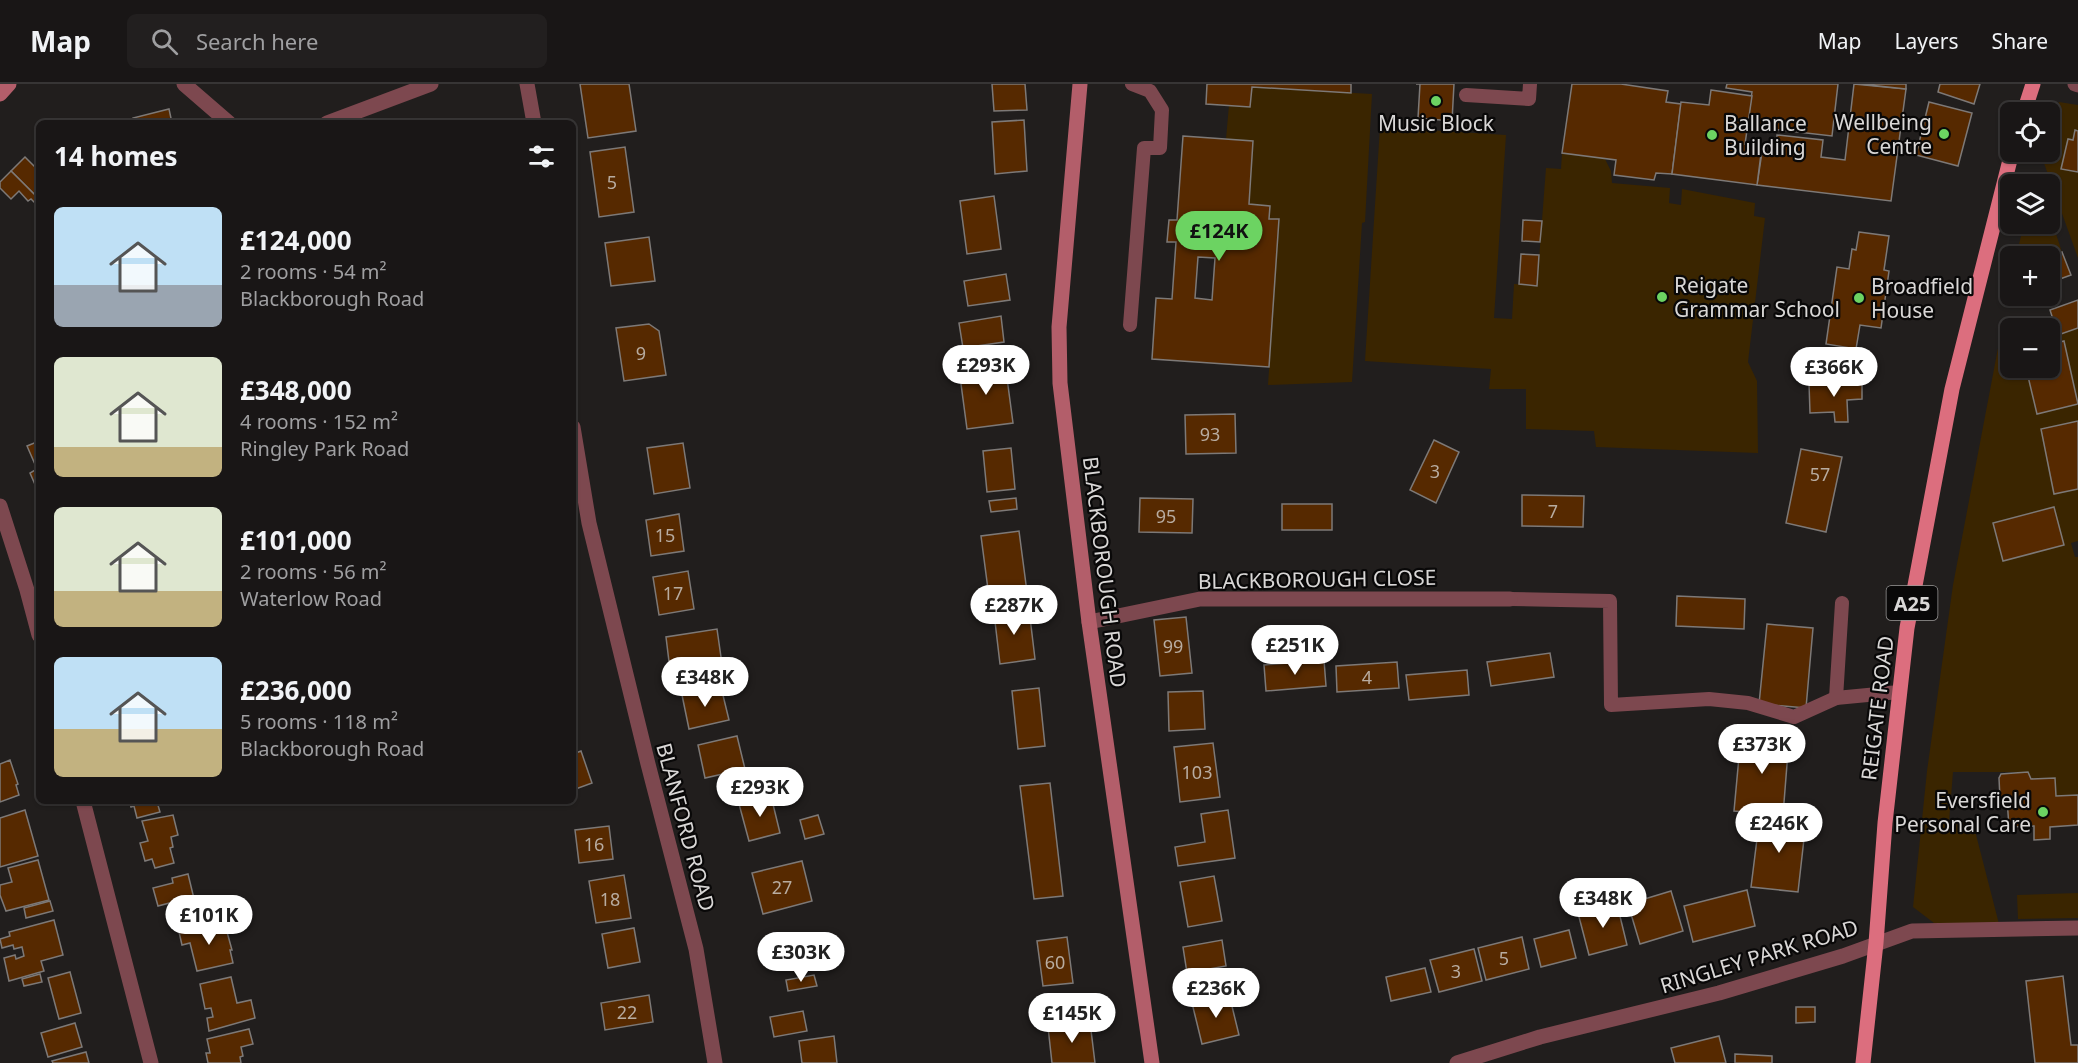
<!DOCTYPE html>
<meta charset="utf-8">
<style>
body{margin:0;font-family:"Noto Sans",sans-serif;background:#221f1f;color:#f1f3f6;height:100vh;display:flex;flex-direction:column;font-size:22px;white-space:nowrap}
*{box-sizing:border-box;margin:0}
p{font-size:20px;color:#9f9fa1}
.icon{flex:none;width:33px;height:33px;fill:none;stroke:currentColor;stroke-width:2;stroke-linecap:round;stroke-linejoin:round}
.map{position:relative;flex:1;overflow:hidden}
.sheet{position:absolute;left:36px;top:36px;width:540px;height:684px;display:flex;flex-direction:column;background:#191616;border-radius:9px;box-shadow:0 2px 4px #0004,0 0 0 2px #373535}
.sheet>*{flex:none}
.controls{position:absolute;left:2000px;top:18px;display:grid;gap:12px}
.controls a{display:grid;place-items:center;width:60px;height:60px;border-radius:9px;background:#191616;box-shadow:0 2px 4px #0004,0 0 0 2px #373535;font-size:30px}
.price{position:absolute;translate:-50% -51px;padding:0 14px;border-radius:21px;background:#fff;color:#222;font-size:20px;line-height:39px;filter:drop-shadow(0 2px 3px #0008)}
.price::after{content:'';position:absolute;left:50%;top:36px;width:18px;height:14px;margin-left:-9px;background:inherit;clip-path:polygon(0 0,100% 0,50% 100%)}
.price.current{background:#6cd362;color:#111}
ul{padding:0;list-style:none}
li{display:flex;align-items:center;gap:18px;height:150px;padding:0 18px}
li span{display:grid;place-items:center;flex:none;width:168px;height:120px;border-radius:9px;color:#555}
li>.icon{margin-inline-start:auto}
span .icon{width:72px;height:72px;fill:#fffc;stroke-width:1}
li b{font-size:26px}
h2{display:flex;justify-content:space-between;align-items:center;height:72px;padding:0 18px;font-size:26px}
header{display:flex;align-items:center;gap:36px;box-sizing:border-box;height:84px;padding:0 30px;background:#191616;border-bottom:2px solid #373535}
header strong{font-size:28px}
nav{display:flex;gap:33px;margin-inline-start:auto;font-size:21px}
.search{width:420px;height:54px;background:#221f1f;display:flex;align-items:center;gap:15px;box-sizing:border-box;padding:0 21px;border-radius:9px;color:#9f9fa1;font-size:22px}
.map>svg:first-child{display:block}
.green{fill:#3a2500;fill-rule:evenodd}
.building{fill:#562900;stroke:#7d7977;stroke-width:1.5;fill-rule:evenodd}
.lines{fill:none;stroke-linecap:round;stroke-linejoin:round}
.lane{stroke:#7d484f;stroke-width:14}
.street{stroke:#7d484f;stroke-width:15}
.secondary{stroke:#b35e6a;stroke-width:15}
.primary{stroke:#dc6e7e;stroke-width:15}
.poi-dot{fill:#6cd362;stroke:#090808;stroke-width:2}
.labels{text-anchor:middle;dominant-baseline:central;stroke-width:4.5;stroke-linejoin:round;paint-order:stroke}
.number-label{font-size:18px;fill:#b8aca0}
.shield{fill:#090808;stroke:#9b9998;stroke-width:1.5}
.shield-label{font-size:20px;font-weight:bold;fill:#d9d7d6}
.poi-label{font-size:21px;fill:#d9d7d6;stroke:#090808;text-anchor:start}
.street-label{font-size:21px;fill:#d9d7d6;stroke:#090808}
</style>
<header>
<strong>Map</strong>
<div class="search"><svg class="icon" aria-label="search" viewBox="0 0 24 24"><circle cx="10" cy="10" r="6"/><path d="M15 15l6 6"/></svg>Search here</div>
<nav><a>Map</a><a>Layers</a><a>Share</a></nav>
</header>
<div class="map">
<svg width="2078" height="979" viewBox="0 0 2078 979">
<rect width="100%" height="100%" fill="#211e1d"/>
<g class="green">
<path d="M1252,3L1372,10L1365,138L1362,139L1352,298L1268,301L1279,136L1269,135L1270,122L1249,120L1253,57L1226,55L1229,21L1250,23Z"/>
<path d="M2059,18L2078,21V174L2040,68H2049V41Z"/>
<path d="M1380,43L1506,51L1494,234L1512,235L1514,200L1537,201L1546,84L1561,85L1562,69L1605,75L1611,87L1612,99L1670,104L1669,119L1681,121L1682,105L1755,119L1754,132L1765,134L1748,278L1757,297L1758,369L1596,363L1594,347L1526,345V305H1489L1491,285L1365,277Z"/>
<path d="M2049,129L2062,168L2049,173L2016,172L2024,140H2049Z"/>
<path d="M2052,233L2058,251L2078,244V317L2064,258L2049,261V244H2010V284H2026L2037,330L2078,320V337L2041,345L2054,410L2078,405V457L2071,459L2075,473H2078V711L2056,712L2055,694L2031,695L2027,688H1953L1949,738L1973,739L1999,840L1934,839L1913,823L1927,687L1953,501L2002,243L2013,242ZM2054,423L2064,461L2003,477L1993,439Z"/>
<path d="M2078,809V834L2018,835L2017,811Z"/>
</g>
<g class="building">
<path d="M580,0H629L636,47L588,54Z"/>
<path d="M992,0H1025L1027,26L994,27Z"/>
<path d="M1207,0H1351V9L1252,3L1250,23L1206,20Z"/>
<path d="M1416,0H1454L1452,37L1418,34L1420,0Z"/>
<path d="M1572,0H1621L1668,7L1666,18L1681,20L1672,90L1656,89L1654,96L1614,91L1616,76L1562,69Z"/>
<path d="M1727,0H1838L1832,52L1747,42L1752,8L1726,4Z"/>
<path d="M1854,0L1906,5L1891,117L1757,101L1762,68L1776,70L1777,51L1823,56L1821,73L1845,76Z"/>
<path d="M1860,0H1906V5Z"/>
<path d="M1940,0H1980L1974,20L1938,8Z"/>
<path d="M1711,6L1752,12L1745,60L1762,62L1757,101L1672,90L1681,18L1709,21Z"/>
<path d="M1929,18L1972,29L1958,82L1916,71Z"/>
<path d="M169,25L172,39H134L133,34Z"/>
<path d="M1024,36L1027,87L995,90L992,38Z"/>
<path d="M2075,46L2078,47V88L2061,85L2068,55L2073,56Z"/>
<path d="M1183,52L1253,57L1249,120L1270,122L1269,135H1279L1269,283L1152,275L1156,214L1172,215L1176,158H1167L1169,136H1177ZM1198,173L1215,174L1212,216L1195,214Z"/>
<path d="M625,63L634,128L599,133L590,68Z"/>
<path d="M25,73L39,87V115L11,87Z"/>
<path d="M11,87L39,115L35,119L31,115L28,117L19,107L11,115L0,104V98Z"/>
<path d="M994,112L1001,165L967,170L960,117Z"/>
<path d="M1523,136L1542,137L1540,158L1522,157Z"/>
<path d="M1859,148L1889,152L1884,186L1889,187L1881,244L1860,241L1856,265L1826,260L1837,183L1849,185L1852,165L1856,166Z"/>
<path d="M649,153L655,197L611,202L605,159Z"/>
<path d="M2062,168L2071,191L2049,199V173Z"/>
<path d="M1521,170L1539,171L1537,202L1519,200Z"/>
<path d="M1006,190L1010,216L968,222L964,197Z"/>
<path d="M2078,216V244L2058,251L2050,226Z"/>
<path d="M1001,232L1004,258L963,264L959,239Z"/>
<path d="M649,240L659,247L666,291L624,297L616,244Z"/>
<path d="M2064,257L2078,320L2037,330L2026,284H2049V261Z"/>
<path d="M1005,279L1013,339L967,345L959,285Z"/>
<path d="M1862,298V315L1847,316L1848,338H1835L1834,328L1810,329L1809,299Z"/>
<path d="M1235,330L1236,369L1186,370L1185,331Z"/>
<path d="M2078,337V405L2054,410L2041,345Z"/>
<path d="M1434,356L1459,368L1436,419L1410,406Z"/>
<path d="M39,357V404L37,405L30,389L37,385L27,362Z"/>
<path d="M683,359L690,404L654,410L647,364Z"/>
<path d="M1011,364L1015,405L987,408L983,367Z"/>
<path d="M1801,365L1842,373L1826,448L1786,439Z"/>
<path d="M1522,411L1584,412L1583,443L1522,442Z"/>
<path d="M1016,414L1017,425L991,428L989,417Z"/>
<path d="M1140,414L1193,415L1192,449L1139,448Z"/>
<rect x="1282" y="420" width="50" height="26"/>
<path d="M2054,423L2064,461L2003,477L1993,439Z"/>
<path d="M679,430L684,467L651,472L646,436Z"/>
<path d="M1019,447L1027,508L989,513L981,452Z"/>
<path d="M688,487L694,525L659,531L653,493Z"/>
<path d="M1677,512L1745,515L1744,545L1676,542Z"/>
<path d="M1029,525L1035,575L1000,580L994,529Z"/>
<path d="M1186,533L1192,589L1160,592L1154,536Z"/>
<path d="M1767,540L1813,544L1806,624L1759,620Z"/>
<path d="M717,545L723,587L671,594L666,553Z"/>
<path d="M1550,569L1554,593L1491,602L1487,578Z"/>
<path d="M1324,576L1326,602L1266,607L1264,581Z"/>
<path d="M1397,578L1399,604L1337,608L1336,582Z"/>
<path d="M1467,586L1469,611L1409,616L1406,591Z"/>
<path d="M721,603L729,636L689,645L682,611Z"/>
<path d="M1039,604L1045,662L1018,665L1012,607Z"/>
<path d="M1203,607L1205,645L1169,647L1168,608Z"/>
<path d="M1741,651L1789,655L1783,731L1734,727Z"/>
<path d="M737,652L745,685L705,694L698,661Z"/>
<path d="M1213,659L1220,713L1180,718L1174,663Z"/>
<path d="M581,667L592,699L573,706V670Z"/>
<path d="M10,676L18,700L16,701L19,711L0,718V680Z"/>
<path d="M2028,688L2031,695L2055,694L2056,712L2078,711V741L2050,743V755L2034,756V742L2009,743L2007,715H2000L1999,694L2001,690Z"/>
<path d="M1050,699L1063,812L1034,815L1020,702Z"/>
<path d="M771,712L780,749L749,757L739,720Z"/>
<path d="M129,717H160L157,718L160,728L137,734L134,722L131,723Z"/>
<path d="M25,726L38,772L0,783V734Z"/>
<path d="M1228,726L1235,774L1178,782L1175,763L1205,758L1201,730Z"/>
<path d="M173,731L178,751L171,753L173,763L170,764L174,779L155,784L152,775L145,777L140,759L148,757L142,737Z"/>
<path d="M818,731L824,750L805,755L800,736Z"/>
<path d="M1760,731L1806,737L1798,808L1751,803Z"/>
<path d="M609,742L613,775L579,779L575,746Z"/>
<path d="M38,776L49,816L6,827L0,811V801L12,798L8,784Z"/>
<path d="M802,777L812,817L763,830L752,789Z"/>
<path d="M188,790L197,827L181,831L177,817L158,822L153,804L173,799L172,794Z"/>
<path d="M624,791L631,834L596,839L589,797Z"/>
<path d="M1214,792L1222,837L1188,843L1180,798Z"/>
<path d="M1747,806L1755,842L1693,858L1684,822Z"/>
<path d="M1671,807L1683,847L1640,860L1628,820Z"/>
<path d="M50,817L53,827L26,834L24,824Z"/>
<path d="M1617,820L1627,861L1589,871L1578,829Z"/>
<path d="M54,836L63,871L41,877L44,887L9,897L4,874L15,871L16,875L24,872L22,863L14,865L13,861L2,864L0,855L10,852L9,848Z"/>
<path d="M224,837L232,866H230L233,879L197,887L190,859L182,861L179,848Z"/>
<path d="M634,844L640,878L608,884L602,850Z"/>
<path d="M1569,846L1576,874L1541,883L1534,855Z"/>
<path d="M1067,853L1073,899L1043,902L1037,857Z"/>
<path d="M1522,853L1529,885L1486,896L1478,864Z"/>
<path d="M1222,856L1226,882L1187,889L1183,863Z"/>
<path d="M1474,865L1482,897L1439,908L1430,876Z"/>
<path d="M1425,884L1431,908L1391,917L1386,893Z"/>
<path d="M70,888L81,929L59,935L48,894Z"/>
<path d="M40,890L42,898L24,902L22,895Z"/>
<path d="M814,891L817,902L788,907L786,896Z"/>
<path d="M2063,892L2071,961H2078V979H2035L2026,897Z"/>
<path d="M231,893L237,919L251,916L255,934L209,947L207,934L213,933L211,924L205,925L200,900Z"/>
<path d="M1229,910L1239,951L1202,960L1192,919Z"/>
<path d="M649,911L653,938L605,946L601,919Z"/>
<path d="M1796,923H1815V938L1796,939Z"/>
<path d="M803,927L807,947L774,953L770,933Z"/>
<path d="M1090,938L1095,979H1052L1048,943Z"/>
<path d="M75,939L82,963L48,973L41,949Z"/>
<path d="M249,945L253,960L241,963L243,972L240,973L241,979H208L206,969H210L207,955Z"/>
<path d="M834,952L837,979H802L799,957Z"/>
<path d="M1719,952L1726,979H1675L1671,964Z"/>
<path d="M86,968L89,979H53L52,977Z"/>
<path d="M1735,970L1772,972V979H1735Z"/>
</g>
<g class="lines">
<g class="lane">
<path d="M1466,11L1529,15L1530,0"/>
<path d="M1130,241L1144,64H1160L1162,26L1150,7L1132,0"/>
<path d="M1510,515L1610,517L1611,621L1709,615L1748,619L1794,633L1836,614"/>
<path d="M1842,519L1836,614L1899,608"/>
</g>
<g class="street">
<path d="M184,0L229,39"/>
<path d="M527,0L534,39"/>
<path d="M2075,0L2078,1"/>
<path d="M327,39L431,0"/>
<path d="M573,343L589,439L648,680L696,865L715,979"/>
<path d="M0,422L27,506L39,551"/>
<path d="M1089,538L1200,515H1510"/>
<path d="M83,717L151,979"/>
<path d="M1457,979L1540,953L1719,909L1843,872L1912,847L2078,844"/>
</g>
<g class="secondary">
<path d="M1080,0L1059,243L1060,299L1089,538L1152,979"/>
<path d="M0,10L9,0"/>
</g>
<g class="primary">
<path d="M2024,28L2033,0"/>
<path d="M1863,979L1876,859L1885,739L1907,544L1952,305L2012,68"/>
</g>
</g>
<g class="poi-dot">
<circle cx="1436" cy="17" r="6"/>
<circle cx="1944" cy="50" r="6"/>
<circle cx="1712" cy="51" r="6"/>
<circle cx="1662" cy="213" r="6"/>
<circle cx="1859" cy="214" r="6"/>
<circle cx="2043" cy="728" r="6"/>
</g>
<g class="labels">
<g class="number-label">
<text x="612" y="98">5</text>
<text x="641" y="269">9</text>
<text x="1210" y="350">93</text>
<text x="1435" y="387">3</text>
<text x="1820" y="390">57</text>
<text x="1553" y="427">7</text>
<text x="1166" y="432">95</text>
<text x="665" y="451">15</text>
<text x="673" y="509">17</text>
<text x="1173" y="562">99</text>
<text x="1367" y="593">4</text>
<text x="1197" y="688">103</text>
<text x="594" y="760">16</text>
<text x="782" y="803">27</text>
<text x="610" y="815">18</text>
<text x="1504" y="874">5</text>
<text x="1055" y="878">60</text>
<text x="1456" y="887">3</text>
<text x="627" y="928">22</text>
</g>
<rect class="shield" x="1886.5" y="502" width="51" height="34" rx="4.5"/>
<g class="shield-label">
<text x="1912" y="519">A25</text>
</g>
<g class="poi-label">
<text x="1932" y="38" text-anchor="end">Wellbeing<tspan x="1932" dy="24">Centre</tspan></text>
<text x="1436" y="39" text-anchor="middle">Music Block</text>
<text x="1724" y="39">Ballance<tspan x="1724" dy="24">Building</tspan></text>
<text x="1674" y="201">Reigate<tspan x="1674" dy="24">Grammar School</tspan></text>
<text x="1871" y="202">Broadfield<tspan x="1871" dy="24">House</tspan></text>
<text x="2031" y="716" text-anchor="end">Eversfield<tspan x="2031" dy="24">Personal Care</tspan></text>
</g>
<g class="street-label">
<text transform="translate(1105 488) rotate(83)">BLACKBOROUGH ROAD</text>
<text transform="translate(1317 495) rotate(-1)">BLACKBOROUGH CLOSE</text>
<text transform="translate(1877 624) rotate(-83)">REIGATE ROAD</text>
<text transform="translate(686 743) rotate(75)">BLANFORD ROAD</text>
<text transform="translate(1759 872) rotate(-17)">RINGLEY PARK ROAD</text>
</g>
</g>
</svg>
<div class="controls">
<a><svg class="icon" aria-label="locate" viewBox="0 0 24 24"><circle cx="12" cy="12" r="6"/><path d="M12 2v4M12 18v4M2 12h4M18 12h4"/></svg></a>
<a><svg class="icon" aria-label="layers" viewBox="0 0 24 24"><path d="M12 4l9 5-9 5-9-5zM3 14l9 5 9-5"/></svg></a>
<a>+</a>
<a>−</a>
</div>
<b class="price current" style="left:1219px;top:178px">£124K</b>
<b class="price" style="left:986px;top:312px">£293K</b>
<b class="price" style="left:1834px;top:314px">£366K</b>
<b class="price" style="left:1014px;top:552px">£287K</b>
<b class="price" style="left:1295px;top:592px">£251K</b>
<b class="price" style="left:705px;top:624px">£348K</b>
<b class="price" style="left:1762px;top:691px">£373K</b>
<b class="price" style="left:760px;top:734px">£293K</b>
<b class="price" style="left:1779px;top:770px">£246K</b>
<b class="price" style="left:1603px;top:845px">£348K</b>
<b class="price" style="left:209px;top:862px">£101K</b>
<b class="price" style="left:801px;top:899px">£303K</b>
<b class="price" style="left:1216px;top:935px">£236K</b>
<b class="price" style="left:1072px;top:960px">£145K</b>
<section class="sheet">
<h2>14 homes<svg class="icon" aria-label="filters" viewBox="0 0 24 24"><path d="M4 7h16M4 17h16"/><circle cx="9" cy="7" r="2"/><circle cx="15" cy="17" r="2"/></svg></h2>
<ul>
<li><span style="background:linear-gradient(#bfe0f5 65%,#9aa5b1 0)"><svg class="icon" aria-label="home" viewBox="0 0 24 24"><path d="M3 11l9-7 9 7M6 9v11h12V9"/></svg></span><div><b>£124,000</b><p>2 rooms · 54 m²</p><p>Blackborough Road</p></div></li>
<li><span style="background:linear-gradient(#dfe7d0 75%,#c2b280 0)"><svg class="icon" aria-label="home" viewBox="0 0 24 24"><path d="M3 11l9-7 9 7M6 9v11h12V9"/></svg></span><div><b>£348,000</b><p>4 rooms · 152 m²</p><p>Ringley Park Road</p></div></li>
<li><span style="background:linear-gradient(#dfe7d0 70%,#c2b280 0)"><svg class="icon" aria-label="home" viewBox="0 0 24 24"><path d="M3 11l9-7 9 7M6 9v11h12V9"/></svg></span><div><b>£101,000</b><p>2 rooms · 56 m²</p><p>Waterlow Road</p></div></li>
<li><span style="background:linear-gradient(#bfe0f5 60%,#c2b280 0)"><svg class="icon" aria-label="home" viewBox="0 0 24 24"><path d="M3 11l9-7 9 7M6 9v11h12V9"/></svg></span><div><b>£236,000</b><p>5 rooms · 118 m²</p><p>Blackborough Road</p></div></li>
</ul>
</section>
</div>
